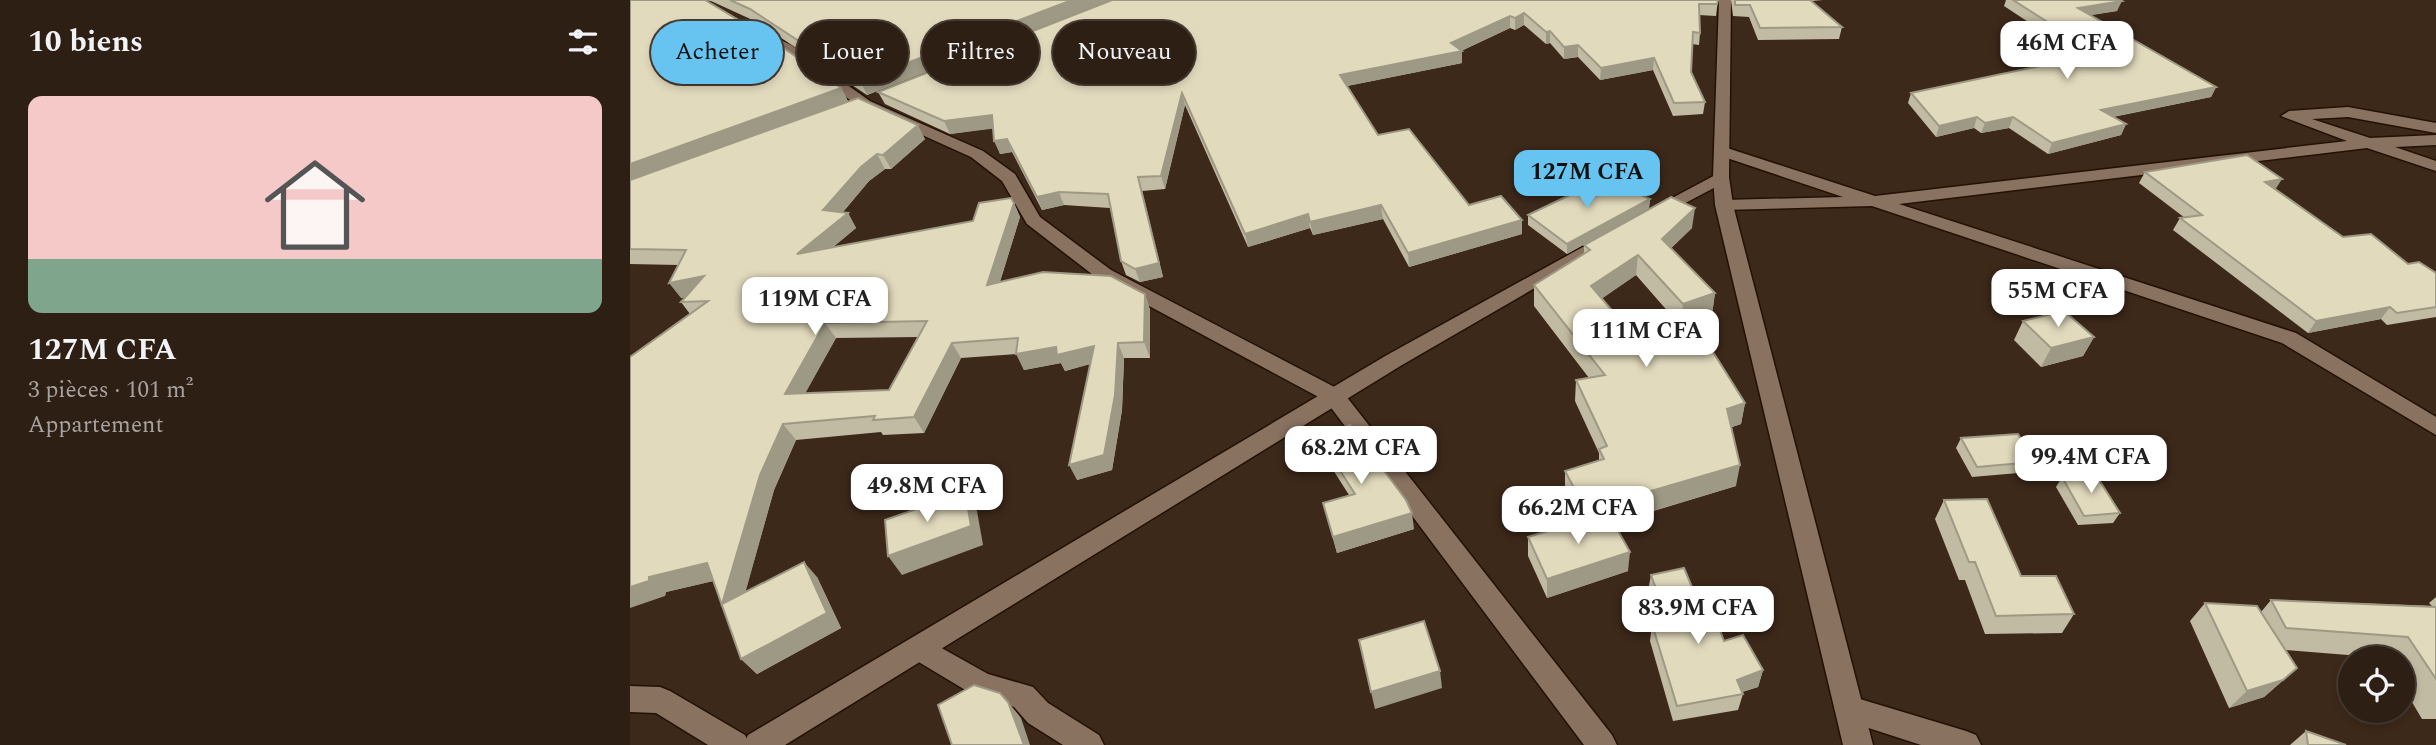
<!DOCTYPE html>
<html lang="fr">
<meta charset="utf-8">
<style>
body{margin:0;font-family:Spectral,serif;background:#3a2c22;color:#f1f3f6;height:100vh;display:flex;flex-direction:column;font-size:26px;white-space:nowrap}
*{box-sizing:border-box;margin:0}
p{font-size:23px;color:#a7a2a0}
.icon{flex:none;width:38px;height:38px;fill:none;stroke:currentColor;stroke-width:2;stroke-linecap:round;stroke-linejoin:round}
.map{position:relative;flex:1;overflow:hidden}
.sheet{display:flex;flex-direction:column;background:#2e1f14;width:630px}
.sheet>*{flex:none}
.banner{position:absolute;left:21px;top:21px;width:665px;height:63px;display:flex;gap:14px}
.fabs{position:absolute;left:1708px;top:646px;display:grid;gap:14px}
.fabs a{display:grid;place-items:center;width:77px;height:77px;border-radius:50%;background:#2e1f14;box-shadow:0 4px 10px #0003,0 0 0 2px #493d34;font-size:35px}
.price{position:absolute;translate:-50% -60px;padding:0 16px;border-radius:14px;background:#fff;color:#222;font-size:23px;line-height:46px;filter:drop-shadow(0 2px 4px #0008)}
.price::after{content:'';position:absolute;left:50%;top:42px;width:21px;height:16px;margin-left:-10px;background:inherit;clip-path:polygon(0 0,100% 0,50% 100%)}
.price.selected{background:#67c4f0;color:#111}
ul{padding:0;list-style:none}
li{display:grid;align-content:center;gap:14px;height:371px;padding:0 28px}
li span{display:grid;place-items:center;height:217px;border-radius:14px;color:#555}
li>.icon{margin-inline-start:auto}
span .icon{width:126px;height:126px;fill:#fffc;stroke-width:1}
li b{font-size:30px}
h2{display:flex;justify-content:space-between;align-items:center;height:84px;padding:0 28px;font-size:30px}
.pill{padding:0 24px;border-radius:32px;background:#2e1f14;box-shadow:0 4px 10px #0003,0 0 0 2px #493d34;font-size:24px;line-height:63px}
.pill.selected{background:#67c4f0;color:#111}
main{display:flex;flex:1;min-height:0}
.map>svg:first-child{display:block}
.lines{fill:none;stroke-linecap:round;stroke-linejoin:round}
.minor-casing{stroke:#231104;stroke-width:3}
.tertiary-casing{stroke:#231104;stroke-width:3}
.secondary-casing{stroke:#231104;stroke-width:3}
.minor{fill:#8a7261;fill-rule:evenodd}
.tertiary{fill:#8a7261;fill-rule:evenodd}
.secondary{fill:#8a7261;fill-rule:evenodd}
.wall{fill:#c2bba3;fill-rule:evenodd}
.shaded-wall{fill:#9e9984}
.building{fill:#e2dabd;stroke:#9e9984;stroke-width:2;fill-rule:evenodd}
</style>
<main>
<section class="sheet">
<h2>10 biens<svg class="icon" aria-label="filters" viewBox="0 0 24 24"><path d="M4 7h16M4 17h16"/><circle cx="9" cy="7" r="2"/><circle cx="15" cy="17" r="2"/></svg></h2>
<ul>
<li><span style="background:linear-gradient(#f6c9c9 75%,#7fa58c 0)"><svg class="icon" aria-label="home" viewBox="0 0 24 24"><path d="M3 11l9-7 9 7M6 9v11h12V9"/></svg></span><div><b>127M CFA</b><p>3 pièces · 101 m²</p><p>Appartement</p></div></li>
</ul>
</section>
<div class="map">
<svg width="1806" height="745" viewBox="0 0 1806 745">
<rect width="100%" height="100%" fill="#3d291a"/>
<g class="lines">
<defs>
<g id="minor">
<path d="M122,26L161,45L240,101L353,151L385,174L410,217L481,270L712,391L982,735L987,745H954L696,401L467,278L397,224L372,181L341,157L230,107L151,51L117,33L115,30Z"/>
<path d="M1718,107L1806,123V133L1718,117L1682,119L1740,138L1806,135V145L1765,147L1806,161V171L1737,148L1269,204L1666,333L1806,417V435L1652,343L1242,206L1094,210L1085,205L1094,200L1213,197L1088,155V149L1094,147L1245,196L1717,141L1651,116L1659,111Z"/>
<path d="M292,637L358,674L403,687L418,703L469,735L474,745H433L398,723L384,707L342,694L282,658L278,649L282,640Z"/>
<path d="M0,686L30,687L40,691L115,735L120,745H78L26,713L0,712Z"/>
<path d="M1220,696L1336,731L1346,735L1351,745H1291L1220,722L1210,718L1206,709L1210,700Z"/>
</g>
<g id="tertiary">
<path d="M1091,172L1097,173V181L1029,217L1023,218L1014,213Z"/>
<path d="M980,232L989,237L986,241L772,365L155,745H113L118,735L757,355Z"/>
</g>
<path id="secondary" d="M1089,0H1101L1099,177L1103,205L1243,745H1213L1085,205L1083,177Z"/>
</defs>
<use href="#minor" class="minor-casing"/>
<use href="#tertiary" class="tertiary-casing"/>
<use href="#secondary" class="secondary-casing"/>
<use href="#minor" class="minor"/>
<use href="#tertiary" class="tertiary"/>
<use href="#secondary" class="secondary"/>
</g>
<g class="wall">
<path d="M0,0H480L237,95L127,22L81,1L75,0L211,88L218,101L295,139L261,169H255L239,181L213,212L218,213L226,228L203,247L343,221L384,203L390,217L370,282L515,294L520,310V358H494L492,410L482,470L447,480L460,364L435,371L431,363L394,370L387,354L331,358L294,433L253,435L251,432L166,440L144,490L115,592L187,577L211,628L127,674L111,659L83,581L36,592L35,596L60,314L51,302L55,297L51,298L49,265L0,264ZM289,337L259,390L175,393L206,338Z"/>
<path d="M482,0H1088L1086,16L1069,15L1070,33L1069,45L1062,44L1061,72L1075,102L1073,114L1043,116L1023,70L970,80L948,57L934,59L920,43L916,44L894,25L885,30L880,28L831,51L832,63L717,86L748,135L839,205L892,234L779,267L753,219L683,235L680,228L618,247L555,105L535,189L512,191L533,277L510,282L496,275L491,261L480,208L434,205L412,210L382,152L370,154L363,128L320,134L255,104L248,92Z"/>
<path d="M1101,0H1193L1181,1L1212,27L1209,39L1128,40L1119,17L1103,16Z"/>
<path d="M1376,0H1490L1487,11L1460,15L1586,87L1581,97L1483,117L1496,124L1491,135L1418,154L1379,128L1351,133L1344,128L1306,137L1278,103L1281,93L1453,58L1374,6Z"/>
<path d="M1515,172L1646,189L1713,237L1778,264L1806,273V317L1757,325L1751,319L1678,333L1543,230L1550,218H1555L1509,183Z"/>
<path d="M1020,199L1019,208L937,254L898,225V215Z"/>
<path d="M1062,228L1041,248L1085,293L1082,314L1070,318L1082,333L1080,347L1115,403L1111,424L1102,427L1106,486L984,523L998,571L917,598L898,556V537L950,522L935,492V471L969,460V453L945,401L946,380L959,378L904,306V285L954,254V245ZM1006,275L1041,315L997,328L972,298Z"/>
<path d="M1393,321L1464,337L1453,356L1411,367L1384,340Z"/>
<path d="M689,438L784,529L707,553L693,503L719,495L693,454Z"/>
<path d="M1331,438L1405,462L1400,472L1342,477L1326,448Z"/>
<path d="M1432,477L1490,513L1483,523L1448,525L1426,487Z"/>
<path d="M1314,500L1391,576L1444,614L1432,633L1355,634L1335,580H1329L1305,519Z"/>
<path d="M1021,575L1074,616L1094,641L1133,670L1128,687L1112,692L1113,694L1108,710L1043,721L1020,641L1022,624L1030,623L1018,591Z"/>
<path d="M1806,597V719H1792L1773,687V658H1755L1655,650L1667,668L1634,697L1599,708L1560,621L1575,603L1631,612L1641,600L1802,606L1799,603Z"/>
<path d="M1676,731L1716,745H1660Z"/>
</g>
<g class="shaded-wall">
<path d="M442,0H480L237,95L230,81Z"/>
<path d="M1492,1L1487,11L1444,18L1448,8Z"/>
<path d="M894,13V25L885,30V18Z"/>
<path d="M880,16V28L829,52L832,51V63L712,87L710,75L821,43Z"/>
<path d="M920,31V43L916,44V32Z"/>
<path d="M948,45V57L934,59V47Z"/>
<path d="M1024,58L1023,70L970,80L971,68Z"/>
<path d="M1586,87L1581,97L1466,120L1471,110Z"/>
<path d="M211,88L218,102L0,183V162Z"/>
<path d="M552,93L555,105L535,189L531,176Z"/>
<path d="M362,115L368,128L320,134L314,121Z"/>
<path d="M1347,117L1344,128L1306,137L1309,126Z"/>
<path d="M1383,117L1379,128L1351,133L1355,123Z"/>
<path d="M1496,124L1491,135L1418,154L1422,143Z"/>
<path d="M288,125L295,139L261,169L253,155Z"/>
<path d="M377,139L382,152L370,154L364,141Z"/>
<path d="M247,154L255,169L239,181L202,225L193,210L231,167Z"/>
<path d="M508,177L512,191L533,277L510,282L505,269Z"/>
<path d="M1652,179L1645,190L1635,182Z"/>
<path d="M429,192L434,205L412,210L407,197Z"/>
<path d="M1020,199L1019,208L937,254V244Z"/>
<path d="M384,203L390,217L364,300L357,285Z"/>
<path d="M751,205L753,219L683,235L680,222Z"/>
<path d="M1065,208L1062,228L1030,259L1032,239Z"/>
<path d="M218,213L226,228L177,269L167,254Z"/>
<path d="M678,214L680,228L618,247L615,234Z"/>
<path d="M892,220V234L779,267L778,253Z"/>
<path d="M1008,255L1006,275L960,307L961,286Z"/>
<path d="M74,276L85,292L51,298L39,283Z"/>
<path d="M1085,293L1082,314L1051,325L1053,304Z"/>
<path d="M515,294L520,310V358L514,342Z"/>
<path d="M1760,307L1751,319L1678,333L1686,321Z"/>
<path d="M195,323L206,338L166,410L155,394Z"/>
<path d="M1082,333L1079,354L1073,336Z"/>
<path d="M1464,337L1453,356L1411,367L1421,348Z"/>
<path d="M322,343L331,358L294,433L284,417Z"/>
<path d="M488,343L494,358L492,410L482,470L447,480L439,465Z"/>
<path d="M464,346L471,361L435,371L431,363L394,370L386,354L426,347Z"/>
<path d="M1115,403L1111,424L1093,430L1097,409Z"/>
<path d="M153,424L166,440L144,490L108,619L92,604L130,475Z"/>
<path d="M1110,465L1106,486L955,531L956,510Z"/>
<path d="M335,492L347,511L353,545L272,575L258,556Z"/>
<path d="M782,513L784,529L707,553L703,537Z"/>
<path d="M1000,552L998,571L917,598V579Z"/>
<path d="M174,562L187,577L211,628L127,674L111,659Z"/>
<path d="M77,563L92,579L36,592L35,596L0,608V587L19,577Z"/>
<path d="M1667,668L1634,697L1599,708L1617,691Z"/>
<path d="M1133,670L1128,687L1103,695L1107,680Z"/>
<path d="M810,671L812,688L745,709L741,692Z"/>
<path d="M378,702L391,718L400,745H394Z"/>
</g>
<g class="building">
<path d="M0,0H75L142,40L211,88L0,164Z"/>
<path d="M100,0H442L230,81L120,9Z"/>
<path d="M482,0H1088L1087,4H1069L1070,33L1063,32L1061,72L1075,102L1044,103L1024,58L971,68L948,45L934,47L920,31L916,32L894,13L885,18L880,16L821,43L832,51L710,75L748,135L779,129L839,205L871,196L892,220L778,253L751,205L680,222L678,214L615,234L552,93L531,176L508,177L529,263L505,269L491,261L478,194L429,192L407,197L377,139L364,141L362,115L314,121L248,92Z"/>
<path d="M1105,0H1180L1212,27L1130,28L1120,5H1105Z"/>
<path d="M1383,0H1490L1492,1L1448,8L1586,87L1471,110L1496,124L1422,143L1383,117L1355,123L1347,117L1309,126L1281,93L1468,54Z"/>
<path d="M228,98L288,125L253,155L247,154L231,167L193,210L218,213L167,254L343,221L349,203L381,198L384,203L357,285L413,272L481,276L515,294L514,342L488,343L485,395L474,455L439,465L464,346L427,355L426,347L386,354L388,338L322,343L284,417L243,420L245,416L153,424L130,475L92,604L174,562L197,613L111,659L77,563L19,577V581L0,587V357L78,301L51,302L74,276L39,283L56,250L0,249V180ZM297,321L259,390L155,394L195,323Z"/>
<path d="M1617,155L1652,179L1635,182L1713,237L1741,234L1778,264L1789,262L1806,273V307L1767,313L1760,307L1686,321L1550,218L1572,215L1515,172Z"/>
<path d="M977,179L1020,199L937,244L898,215L967,182Z"/>
<path d="M1041,197L1065,208L1032,239L1085,293L1053,304L1008,255L961,286L997,328L1062,309L1082,333L1073,336L1115,403L1097,409L1110,465L956,510L935,471L974,459L969,449L977,446L946,380L975,375L904,285L960,250L954,245Z"/>
<path d="M1434,311L1464,337L1421,348L1393,321Z"/>
<path d="M720,425L776,500L782,513L703,537L693,503L725,494L689,438Z"/>
<path d="M1388,434L1405,462L1347,467L1331,438Z"/>
<path d="M1466,475L1490,513L1454,516L1432,477Z"/>
<path d="M335,492L341,526L258,556L255,520Z"/>
<path d="M1357,499L1391,576H1426L1444,614L1366,616L1345,562H1339L1314,500Z"/>
<path d="M978,513L1000,552L917,579L898,537Z"/>
<path d="M1054,568L1074,616L1084,614L1094,641L1113,635L1133,670L1107,680L1113,694L1047,706L1022,624L1038,622L1021,575Z"/>
<path d="M1641,600L1806,607V679L1778,637L1656,628Z"/>
<path d="M1575,603L1627,606L1667,668L1653,680L1617,691Z"/>
<path d="M794,621L810,671L741,692L729,640Z"/>
<path d="M344,685L370,693L378,702L394,745H322L308,705Z"/>
<path d="M1676,731L1716,745H1678Z"/>
</g>
</svg>
<div class="fabs">
<a><svg class="icon" aria-label="locate" viewBox="0 0 24 24"><circle cx="12" cy="12" r="6"/><path d="M12 2v4M12 18v4M2 12h4M18 12h4"/></svg></a>
</div>
<b class="price" style="left:1437px;top:81px">46M CFA</b>
<b class="price selected" style="left:957px;top:210px">127M CFA</b>
<b class="price" style="left:1428px;top:329px">55M CFA</b>
<b class="price" style="left:185px;top:337px">119M CFA</b>
<b class="price" style="left:1016px;top:369px">111M CFA</b>
<b class="price" style="left:731px;top:486px">68.2M CFA</b>
<b class="price" style="left:1461px;top:495px">99.4M CFA</b>
<b class="price" style="left:297px;top:524px">49.8M CFA</b>
<b class="price" style="left:948px;top:546px">66.2M CFA</b>
<b class="price" style="left:1068px;top:646px">83.9M CFA</b>
<div class="banner">
<a class="pill selected">Acheter</a>
<a class="pill">Louer</a>
<a class="pill">Filtres</a>
<a class="pill">Nouveau</a>
</div>
</div>
</main>
